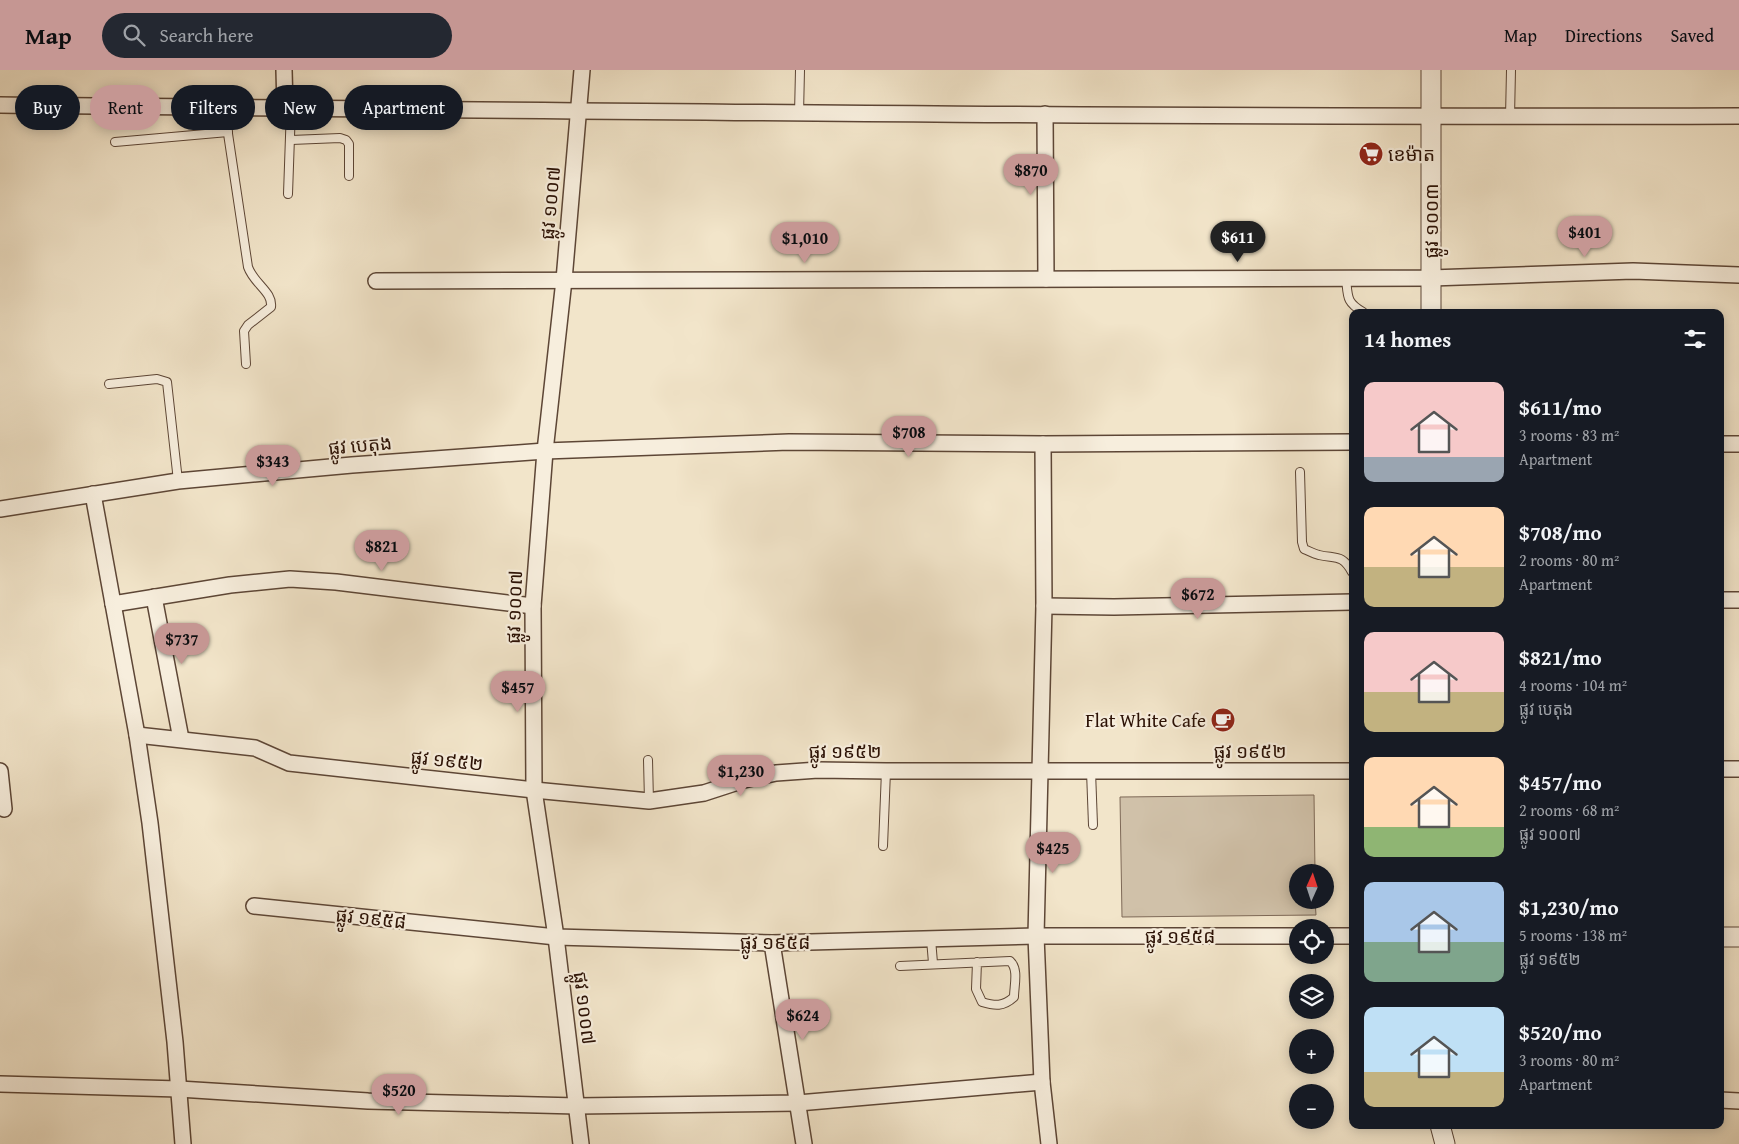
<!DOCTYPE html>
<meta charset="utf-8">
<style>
body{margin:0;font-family:"Gentium Book Plus","Noto Sans Khmer",serif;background:#242831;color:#f1f3f6;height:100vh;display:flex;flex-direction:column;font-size:19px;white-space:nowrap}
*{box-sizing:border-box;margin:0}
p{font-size:16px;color:#9ea1a6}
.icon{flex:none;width:28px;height:28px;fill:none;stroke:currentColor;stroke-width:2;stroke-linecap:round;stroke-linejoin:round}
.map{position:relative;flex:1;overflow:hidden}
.details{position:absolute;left:1349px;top:239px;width:375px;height:820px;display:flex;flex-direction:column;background:#171b24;border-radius:10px;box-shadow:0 2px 12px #0003}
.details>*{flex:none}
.banner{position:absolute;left:15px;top:15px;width:475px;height:45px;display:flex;gap:10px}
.needle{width:32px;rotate:3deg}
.fabs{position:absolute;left:1289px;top:794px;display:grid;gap:10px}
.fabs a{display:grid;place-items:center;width:45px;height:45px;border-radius:50%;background:#171b24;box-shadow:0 2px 12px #0003;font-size:25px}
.price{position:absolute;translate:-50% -42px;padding:0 11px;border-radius:18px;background:#c59692;color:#111;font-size:16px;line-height:32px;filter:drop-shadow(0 1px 2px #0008)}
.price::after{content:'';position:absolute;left:50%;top:30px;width:15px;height:11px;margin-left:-8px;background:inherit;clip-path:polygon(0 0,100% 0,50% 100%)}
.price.active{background:#222;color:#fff}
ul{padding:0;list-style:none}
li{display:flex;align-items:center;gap:15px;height:125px;padding:0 15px}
li span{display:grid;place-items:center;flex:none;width:140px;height:100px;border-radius:10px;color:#555}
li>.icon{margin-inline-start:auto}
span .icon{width:60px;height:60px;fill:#fffc;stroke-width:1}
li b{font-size:21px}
h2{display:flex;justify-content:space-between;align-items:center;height:60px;padding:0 15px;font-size:21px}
.tag{padding:0 18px;border-radius:22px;background:#171b24;box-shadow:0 2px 12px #0003;font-size:18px;line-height:45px}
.tag.active{background:#c59692;color:#111}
header{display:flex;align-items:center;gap:30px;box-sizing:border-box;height:70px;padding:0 25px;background:#c59692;color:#111}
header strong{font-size:24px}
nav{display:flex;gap:28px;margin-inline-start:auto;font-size:18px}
.search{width:350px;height:45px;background:#242831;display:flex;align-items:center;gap:12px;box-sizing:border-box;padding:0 18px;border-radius:28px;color:#9ea1a6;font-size:19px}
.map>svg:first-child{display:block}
.park{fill:#d0c1a9;stroke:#7e6957}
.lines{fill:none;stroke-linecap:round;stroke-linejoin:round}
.service-casing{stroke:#5d4636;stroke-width:10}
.minor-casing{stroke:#5d4636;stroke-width:18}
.tertiary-casing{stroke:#5d4636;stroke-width:21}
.service{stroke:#f7eedd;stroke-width:8}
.minor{stroke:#f7eedd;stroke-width:15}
.tertiary{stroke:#f7eedd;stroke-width:19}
.labels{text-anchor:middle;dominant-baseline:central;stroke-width:4.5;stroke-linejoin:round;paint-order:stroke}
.poi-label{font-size:19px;fill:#2b1105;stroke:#f7eedd;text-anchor:start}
.street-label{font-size:19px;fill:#2b1105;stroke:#f7eedd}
</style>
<header>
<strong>Map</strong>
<div class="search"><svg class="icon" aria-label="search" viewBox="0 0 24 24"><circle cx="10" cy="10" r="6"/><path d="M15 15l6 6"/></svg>Search here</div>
<nav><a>Map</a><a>Directions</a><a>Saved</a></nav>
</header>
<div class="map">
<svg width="1739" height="1074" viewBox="0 0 1739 1074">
<rect width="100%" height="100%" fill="#f2e5ca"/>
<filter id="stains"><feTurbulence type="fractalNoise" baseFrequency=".004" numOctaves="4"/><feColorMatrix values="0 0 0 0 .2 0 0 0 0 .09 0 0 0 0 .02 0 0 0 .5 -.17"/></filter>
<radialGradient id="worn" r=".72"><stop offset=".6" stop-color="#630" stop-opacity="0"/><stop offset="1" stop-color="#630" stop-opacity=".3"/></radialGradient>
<path class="park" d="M1314,725L1315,802H1298V830H1315L1316,845L1122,847L1120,727Z"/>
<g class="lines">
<defs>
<g id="service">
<path d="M224,37L248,197C254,214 273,222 271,237L248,255L244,261L246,294"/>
<path d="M799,44L800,0"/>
<path d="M1510,47L1511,0"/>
<path d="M291,70L340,68L346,70L349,74V106"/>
<path d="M115,72L228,62"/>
<path d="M288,124L291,38"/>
<path d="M1346,208C1348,227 1346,232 1363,242"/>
<path d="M109,314L157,309L167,312L178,411"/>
<path d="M1300,402L1302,472L1304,479C1309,481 1314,484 1319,485C1336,489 1342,484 1352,502"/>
<path d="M648,690L649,731"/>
<path d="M1091,701L1093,755"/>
<path d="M883,776L886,701"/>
<path d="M931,869L933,893"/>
<path d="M900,896L1010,891C1019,899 1014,916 1014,927C1003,937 995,936 982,932L976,919L977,892"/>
</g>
<g id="minor">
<path d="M284,0L285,38"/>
<path d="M0,35C580,41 1159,48 1739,46"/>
<path d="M1045,44L1046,209"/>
<path d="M376,211L1431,208L1633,201L1739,205"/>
<path d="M1043,374L1044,536L1036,866L1042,1012L1049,1074"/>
<path d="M1720,374H1739"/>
<path d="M93,424L137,665L150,753L175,972L183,1074"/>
<path d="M0,439L178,411L352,395L545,381L789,372L1043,374L1352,372"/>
<path d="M154,527L181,669"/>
<path d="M1720,530H1739"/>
<path d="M113,534L230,515L290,509L336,512L533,536"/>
<path d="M1044,536L1114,537L1352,532"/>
<path d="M137,665L255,678L289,693L534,720L649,731L704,723L744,710L776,703L818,700L886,701H1352"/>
<path d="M1720,699H1739"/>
<path d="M0,701L4,739"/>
<path d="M254,836L556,867L772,873L1036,866H1298"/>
<path d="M1325,866H1352"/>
<path d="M772,873L804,1074"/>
<path d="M0,1014L179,1019L368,1031L577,1036L798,1033L1042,1012"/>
<path d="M1720,1030L1739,1031"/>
<path d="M581,1074L556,867L534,720L533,536L545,381L564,210L582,0"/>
</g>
<g id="tertiary">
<path d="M1431,242V0"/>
<path d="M1720,867H1739"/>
<path d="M1440,1055L1445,1074"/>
</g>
</defs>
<use href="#service" class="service-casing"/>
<use href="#minor" class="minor-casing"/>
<use href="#tertiary" class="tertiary-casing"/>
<use href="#service" class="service"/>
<use href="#minor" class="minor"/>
<use href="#tertiary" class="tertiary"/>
</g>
<defs>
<symbol id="supermarket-disc" viewBox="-11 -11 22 22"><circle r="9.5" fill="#8f2418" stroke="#f7eedd"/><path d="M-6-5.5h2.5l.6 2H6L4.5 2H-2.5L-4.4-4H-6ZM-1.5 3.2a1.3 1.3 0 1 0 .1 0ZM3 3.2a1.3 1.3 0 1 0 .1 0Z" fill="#fff"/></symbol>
<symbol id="cafe-disc" viewBox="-11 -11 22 22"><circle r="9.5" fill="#8f2418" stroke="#f7eedd"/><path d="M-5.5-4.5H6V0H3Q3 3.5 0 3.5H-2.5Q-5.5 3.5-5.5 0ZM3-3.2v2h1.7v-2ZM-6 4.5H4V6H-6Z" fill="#fff"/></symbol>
</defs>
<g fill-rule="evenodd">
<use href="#supermarket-disc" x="1357" y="70" width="28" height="28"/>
<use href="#cafe-disc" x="1209" y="636" width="28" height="28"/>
</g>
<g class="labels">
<g class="poi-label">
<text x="1388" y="84">ខេម៉ាត</text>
<text x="1206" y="650" text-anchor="end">Flat White Cafe</text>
</g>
<g class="street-label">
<text transform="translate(550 133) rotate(-85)">ផ្លូវ ១០០៧</text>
<text transform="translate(1431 151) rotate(-90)">ផ្លូវ ១០០៣</text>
<text transform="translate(360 375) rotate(-5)">ផ្លូវ បេតុង</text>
<text transform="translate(514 537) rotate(-88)">ផ្លូវ ១០០៧</text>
<text x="845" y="681">ផ្លូវ ១៩៥២</text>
<text x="1250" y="681">ផ្លូវ ១៩៥២</text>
<text transform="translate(447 690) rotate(6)">ផ្លូវ ១៩៥២</text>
<text transform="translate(371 848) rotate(6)">ផ្លូវ ១៩៥៨</text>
<text x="1180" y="866">ផ្លូវ ១៩៥៨</text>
<text x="775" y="872">ផ្លូវ ១៩៥៨</text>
<text transform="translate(585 938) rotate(83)">ផ្លូវ ១០០៧</text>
</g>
</g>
<rect width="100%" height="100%" filter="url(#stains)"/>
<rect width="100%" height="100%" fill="url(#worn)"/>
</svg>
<div class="fabs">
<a><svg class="needle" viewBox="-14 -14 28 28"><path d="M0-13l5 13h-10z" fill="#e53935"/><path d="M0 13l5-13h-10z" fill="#9ea1a6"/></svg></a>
<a><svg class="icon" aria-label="locate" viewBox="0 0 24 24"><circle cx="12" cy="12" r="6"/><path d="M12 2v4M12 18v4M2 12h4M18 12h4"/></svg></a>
<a><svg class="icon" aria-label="layers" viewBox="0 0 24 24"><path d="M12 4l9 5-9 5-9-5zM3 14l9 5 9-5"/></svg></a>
<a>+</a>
<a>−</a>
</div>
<b class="price" style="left:1031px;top:126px">$870</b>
<b class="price" style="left:1585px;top:188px">$401</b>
<b class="price active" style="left:1238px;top:193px">$611</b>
<b class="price" style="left:805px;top:194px">$1,010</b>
<b class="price" style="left:909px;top:388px">$708</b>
<b class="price" style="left:273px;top:417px">$343</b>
<b class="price" style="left:382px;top:502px">$821</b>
<b class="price" style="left:1198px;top:550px">$672</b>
<b class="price" style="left:182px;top:595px">$737</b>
<b class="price" style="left:518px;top:643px">$457</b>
<b class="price" style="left:741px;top:727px">$1,230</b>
<b class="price" style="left:1053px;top:804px">$425</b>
<b class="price" style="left:803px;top:971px">$624</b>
<b class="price" style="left:399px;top:1046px">$520</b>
<div class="banner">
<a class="tag">Buy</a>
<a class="tag active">Rent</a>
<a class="tag">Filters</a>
<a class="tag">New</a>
<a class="tag">Apartment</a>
</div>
<section class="details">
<h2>14 homes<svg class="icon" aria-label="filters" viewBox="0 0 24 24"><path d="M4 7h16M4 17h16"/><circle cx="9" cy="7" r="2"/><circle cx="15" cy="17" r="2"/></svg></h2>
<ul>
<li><span style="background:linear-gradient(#f6c9c9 75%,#9aa5b1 0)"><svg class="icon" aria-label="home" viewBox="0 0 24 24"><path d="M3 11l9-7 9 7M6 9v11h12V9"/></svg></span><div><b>$611/mo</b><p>3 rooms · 83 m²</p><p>Apartment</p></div></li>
<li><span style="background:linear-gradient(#ffd9b3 60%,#c2b280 0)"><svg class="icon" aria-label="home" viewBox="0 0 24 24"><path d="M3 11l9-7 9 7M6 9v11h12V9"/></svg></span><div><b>$708/mo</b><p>2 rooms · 80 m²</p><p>Apartment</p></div></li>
<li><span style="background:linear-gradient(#f6c9c9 60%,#c2b280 0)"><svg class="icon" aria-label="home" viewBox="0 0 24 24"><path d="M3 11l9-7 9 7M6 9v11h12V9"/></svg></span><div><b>$821/mo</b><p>4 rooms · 104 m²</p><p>ផ្លូវ បេតុង</p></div></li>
<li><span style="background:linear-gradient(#ffd9b3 70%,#8fb573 0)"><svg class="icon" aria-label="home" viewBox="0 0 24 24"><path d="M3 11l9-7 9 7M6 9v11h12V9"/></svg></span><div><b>$457/mo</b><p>2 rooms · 68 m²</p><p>ផ្លូវ ១០០៧</p></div></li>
<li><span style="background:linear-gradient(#a9c7e8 60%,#7fa58c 0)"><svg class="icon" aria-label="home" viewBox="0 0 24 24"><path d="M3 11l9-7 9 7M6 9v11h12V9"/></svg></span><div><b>$1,230/mo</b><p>5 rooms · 138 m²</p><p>ផ្លូវ ១៩៥២</p></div></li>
<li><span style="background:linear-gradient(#bfe0f5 65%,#c2b280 0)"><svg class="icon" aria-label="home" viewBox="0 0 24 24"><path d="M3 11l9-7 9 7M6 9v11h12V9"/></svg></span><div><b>$520/mo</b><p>3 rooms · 80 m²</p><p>Apartment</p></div></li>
</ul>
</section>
</div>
